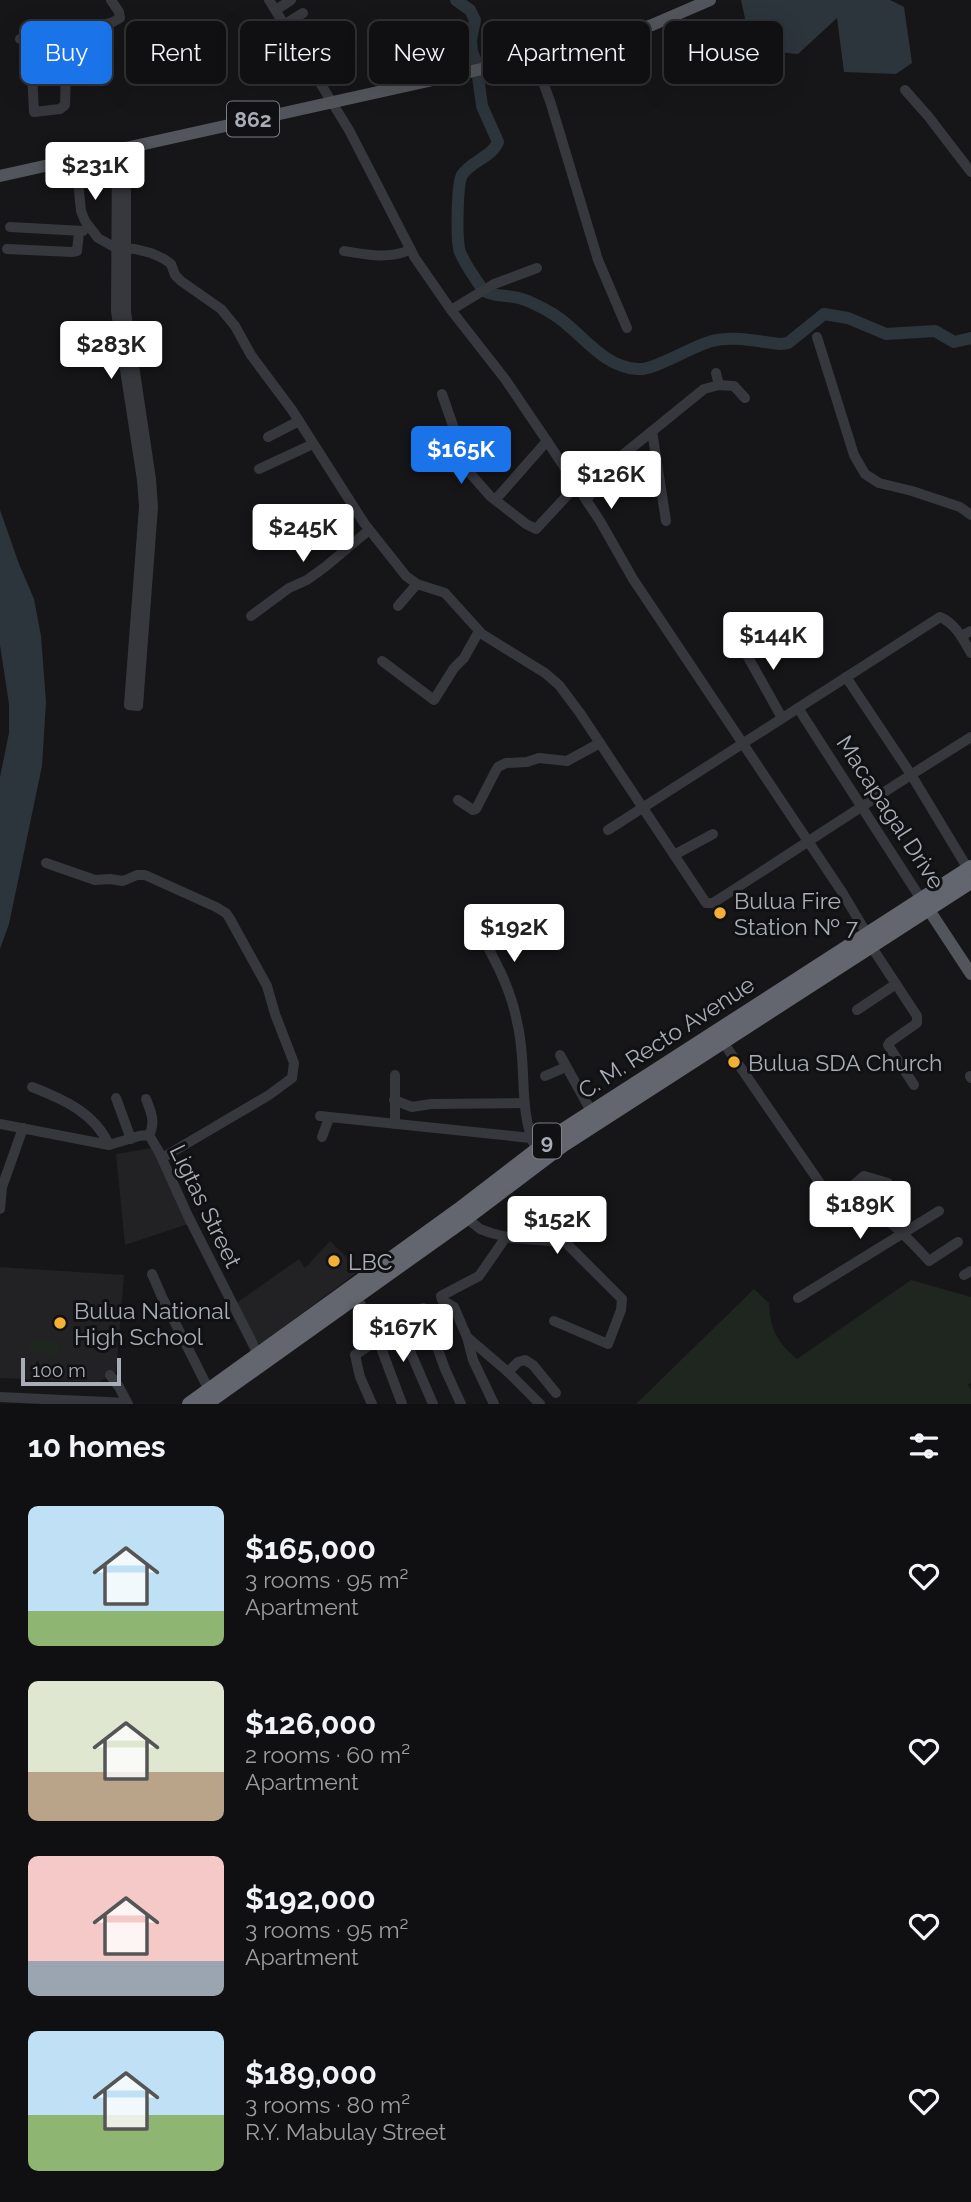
<!DOCTYPE html>
<meta charset="utf-8">
<style>
body{margin:0;font-family:Raleway,sans-serif;background:#1e1e20;color:#f1f3f6;height:100vh;display:flex;flex-direction:column;font-size:26px;white-space:nowrap}
*{box-sizing:border-box;margin:0}
p{font-size:23px;color:#9c9d9f}
.icon{flex:none;width:38px;height:38px;fill:none;stroke:currentColor;stroke-width:2;stroke-linecap:round;stroke-linejoin:round}
.map{position:relative;height:1404px;overflow:hidden}
.details{display:flex;flex-direction:column;background:#101012;flex:1}
.details>*{flex:none}
.top-card{position:absolute;left:21px;top:21px;width:929px;height:63px;display:flex;gap:14px}
.scale{position:absolute;left:21px;bottom:18px;width:100px;box-sizing:border-box;padding-left:7px;border:4px solid #a8adb8;border-top:0;font-size:19px;line-height:24px;white-space:nowrap;color:#a8adb8;-webkit-text-stroke:5px #111113;paint-order:stroke}
.price{position:absolute;translate:-50% -60px;padding:0 16px;border-radius:7px;background:#fff;color:#222;font-size:23px;line-height:46px;filter:drop-shadow(0 2px 4px #0008)}
.price::after{content:'';position:absolute;left:50%;top:42px;width:21px;height:16px;margin-left:-10px;background:inherit;clip-path:polygon(0 0,100% 0,50% 100%)}
.price.selected{background:#1a73e8;color:#fff}
ul{padding:0;list-style:none}
li{display:flex;align-items:center;gap:21px;height:175px;padding:0 28px}
li span{display:grid;place-items:center;flex:none;width:196px;height:140px;border-radius:10px;color:#555}
li>.icon{margin-inline-start:auto}
span .icon{width:84px;height:84px;fill:#fffc;stroke-width:1}
li b{font-size:30px}
h2{display:flex;justify-content:space-between;align-items:center;height:84px;padding:0 28px;font-size:30px}
.pill{padding:0 24px;border-radius:10px;background:#101012;box-shadow:0 7px 28px #0002,0 0 0 2px #303032;font-size:24px;line-height:63px}
.pill.selected{background:#1a73e8;color:#fff}
.map>svg:first-child{display:block}
.built{fill:#222225}
.green{fill:#1e261f}
.water{fill:#2c353c}
.lines{fill:none;stroke-linecap:round;stroke-linejoin:round}
.river{stroke:#2c353c;stroke-width:12}
.minor{stroke:#37383d;stroke-width:10}
.major{stroke:#53555c;stroke-width:12}
.highway{stroke:#63666e;stroke-width:14}
.poi-dot{fill:#f2b134;stroke:#111113;stroke-width:2.5}
.labels{text-anchor:middle;dominant-baseline:central;stroke-width:6;stroke-linejoin:round;paint-order:stroke}
.shield{fill:#111113;stroke:#7b7e86;stroke-width:2}
.shield-label{font-size:21px;font-weight:bold;fill:#a8adb8}
.street-label{font-size:23px;fill:#a8adb8;stroke:#111113}
.poi-label{font-size:23px;fill:#a8adb8;stroke:#111113;text-anchor:start}
</style>
<div class="map">
<svg width="971" height="1404" viewBox="0 0 971 1404">
<rect width="100%" height="100%" fill="#161618"/>
<g class="built">
<path d="M152,1148L188,1224L125,1245L116,1154Z"/>
<path d="M330,1241L360,1270L261,1344L254,1341L235,1304L299,1259L305,1268Z"/>
<path d="M0,1267L124,1275L116,1372L99,1382L0,1378Z"/>
</g>
<g class="green">
<path d="M911,1280L971,1297V1382L968,1385L971,1390V1404H636L754,1289L769,1303C770,1329 777,1342 797,1359Z"/>
<path d="M31,1339L60,1342L58,1356L29,1352Z"/>
</g>
<g class="water">
<path d="M741,0H890L904,7L912,63L896,74L844,72L837,18L798,54L752,50Z"/>
<path d="M0,510L19,564L34,599L41,636L46,702L42,766L9,924L0,949V777L9,733V704L0,645Z"/>
</g>
<g class="lines">
<path class="river" d="M456,0L470,10L475,20L471,40L472,52L476,61L482,106L498,142C492,157 471,161 462,175C457,184 456,241 460,252C465,265 475,278 483,290C493,297 507,295 519,298C530,301 543,308 553,314C581,331 600,366 637,369C654,371 692,346 712,341C733,335 759,342 781,344L788,343L824,314L848,318L886,334L935,331L954,342L971,338"/>
<g class="minor">
<path d="M269,0L349,130L415,258L451,310L505,379L547,441L600,521L633,579L842,892L867,934"/>
<path d="M276,10L291,0"/>
<path d="M285,24L303,13"/>
<path d="M50,36C68,55 66,80 65,105L60,109L34,112L32,73L64,62"/>
<path d="M20,39L50,36L111,23L120,18L119,12L111,0"/>
<path d="M534,57L551,104L598,260L627,328"/>
<path d="M905,90L928,116L971,172"/>
<path d="M117,150L116,311L142,480L144,507L129,705L138,706L153,507L151,479L126,312V148"/>
<path d="M79,158L78,181L81,211L85,221L98,238L116,248L135,249L151,253L164,259L171,264L175,275L181,281L221,309L235,326L251,355L292,410L364,523L406,576L417,584L445,593L482,634L545,673L559,685L580,713L706,903H713C799,848 884,791 971,737"/>
<path d="M10,227L83,231"/>
<path d="M7,249L72,252L77,251L79,232"/>
<path d="M344,251C367,255 389,259 410,250"/>
<path d="M451,310L494,284L537,268"/>
<path d="M817,337L854,455L865,474L879,483L912,491L960,507L971,515"/>
<path d="M716,373L719,385"/>
<path d="M442,394L469,472L490,496L526,524L536,529L576,486"/>
<path d="M652,431L666,521"/>
<path d="M268,437L299,421"/>
<path d="M259,469L313,444"/>
<path d="M496,499L547,441"/>
<path d="M586,500L624,454L704,389L719,385L734,386L745,398"/>
<path d="M398,606L417,584"/>
<path d="M251,616L289,588L307,580L325,567L369,530"/>
<path d="M961,636L971,631"/>
<path d="M738,639L782,718"/>
<path d="M382,661L434,700L454,668L464,658L479,631"/>
<path d="M846,677L912,776L968,869"/>
<path d="M798,708L921,899"/>
<path d="M458,800L473,810L476,809L495,772L498,767L506,763L527,762L539,758L567,761L600,743"/>
<path d="M608,830L940,617C955,623 963,639 971,653"/>
<path d="M674,855L713,834"/>
<path d="M46,863L95,880L110,879L123,881L137,875H145L216,907L226,913L230,919L267,986L275,1014L294,1063L292,1078L269,1095L162,1158"/>
<path d="M478,916C482,940 490,950 500,971C507,986 514,1005 517,1022C528,1064 517,1109 536,1149"/>
<path d="M871,946L917,1016V1023L890,1042L888,1045L914,1085"/>
<path d="M857,1010L896,984"/>
<path d="M721,1039L824,1189C830,1195 837,1197 845,1192"/>
<path d="M560,1055L591,1111"/>
<path d="M545,1076L566,1067"/>
<path d="M970,1076L971,1078"/>
<path d="M32,1087C63,1099 95,1113 109,1145"/>
<path d="M116,1098L131,1139"/>
<path d="M146,1099C151,1112 156,1122 149,1135"/>
<path d="M394,1100L412,1107L431,1104L523,1103"/>
<path d="M320,1116L531,1138"/>
<path d="M0,1124L109,1145L139,1136L149,1135"/>
<path d="M395,1124V1075"/>
<path d="M149,1135L159,1152L188,1216L261,1360"/>
<path d="M322,1137L329,1118"/>
<path d="M845,1192C879,1210 904,1233 929,1261L958,1242"/>
<path d="M845,1192L864,1176L888,1183"/>
<path d="M0,1209L2,1187L23,1128"/>
<path d="M462,1214L480,1229L491,1233L512,1238L565,1242L622,1299L621,1310L608,1344L554,1321"/>
<path d="M152,1274L162,1297L209,1390"/>
<path d="M964,1275L971,1271"/>
<path d="M356,1297L371,1321L402,1404"/>
<path d="M798,1298L939,1211"/>
<path d="M397,1321L433,1404"/>
<path d="M375,1333L412,1311L423,1308L445,1369L461,1404"/>
<path d="M467,1337L508,1372L540,1404"/>
<path d="M508,1372L518,1362L525,1360L533,1365L556,1393"/>
<path d="M110,1375L119,1387L128,1404"/>
<path d="M0,1397L127,1403"/>
<path d="M372,1404L360,1377L355,1355L377,1340"/>
<path d="M494,1404L473,1360L467,1337L454,1307L442,1300L441,1296L479,1276L506,1237"/>
</g>
<g class="major">
<path d="M0,176L599,43L652,25L710,0"/>
<path d="M923,901L971,974"/>
</g>
<g class="highway">
<path d="M189,1404L458,1210L557,1134L971,867"/>
<path d="M206,1404L467,1218L565,1144L971,882"/>
</g>
</g>
<g class="poi-dot">
<circle cx="720" cy="913" r="7"/>
<circle cx="734" cy="1062" r="7"/>
<circle cx="334" cy="1261" r="7"/>
<circle cx="60" cy="1323" r="7"/>
</g>
<g class="labels">
<g class="shield">
<rect x="227" y="101.5" width="52" height="35" rx="5"/>
<rect x="533" y="1123.5" width="28" height="35" rx="5"/>
</g>
<g class="shield-label">
<text x="253" y="119">862</text>
<text x="547" y="1141">9</text>
</g>
<g class="street-label">
<text transform="translate(891 812) rotate(57)">Macapagal Drive</text>
<text transform="translate(666 1037) rotate(-33)">C. M. Recto Avenue</text>
<text transform="translate(206 1206) rotate(64)">Ligtas Street</text>
</g>
<g class="poi-label">
<text x="734" y="900">Bulua Fire<tspan x="734" dy="26">Station № 7</tspan></text>
<text x="748" y="1062">Bulua SDA Church</text>
<text x="348" y="1261">LBC</text>
<text x="74" y="1310">Bulua National<tspan x="74" dy="26">High School</tspan></text>
</g>
</g>
</svg>
<div class="scale">100 m</div>
<b class="price" style="left:95px;top:202px">$231K</b>
<b class="price" style="left:111px;top:381px">$283K</b>
<b class="price selected" style="left:461px;top:486px">$165K</b>
<b class="price" style="left:611px;top:511px">$126K</b>
<b class="price" style="left:303px;top:564px">$245K</b>
<b class="price" style="left:773px;top:672px">$144K</b>
<b class="price" style="left:514px;top:964px">$192K</b>
<b class="price" style="left:860px;top:1241px">$189K</b>
<b class="price" style="left:557px;top:1256px">$152K</b>
<b class="price" style="left:403px;top:1364px">$167K</b>
<div class="top-card">
<a class="pill selected">Buy</a>
<a class="pill">Rent</a>
<a class="pill">Filters</a>
<a class="pill">New</a>
<a class="pill">Apartment</a>
<a class="pill">House</a>
</div>
</div>
<section class="details">
<h2>10 homes<svg class="icon" aria-label="filters" viewBox="0 0 24 24"><path d="M4 7h16M4 17h16"/><circle cx="9" cy="7" r="2"/><circle cx="15" cy="17" r="2"/></svg></h2>
<ul>
<li><span style="background:linear-gradient(#bfe0f5 75%,#8fb573 0)"><svg class="icon" aria-label="home" viewBox="0 0 24 24"><path d="M3 11l9-7 9 7M6 9v11h12V9"/></svg></span><div><b>$165,000</b><p>3 rooms · 95 m²</p><p>Apartment</p></div><svg class="icon" aria-label="heart" viewBox="0 0 24 24"><path d="M12 20l-8-8c-3-5 5-10 8-4 3-6 11-1 8 4z"/></svg></li>
<li><span style="background:linear-gradient(#dfe7d0 65%,#b9a48a 0)"><svg class="icon" aria-label="home" viewBox="0 0 24 24"><path d="M3 11l9-7 9 7M6 9v11h12V9"/></svg></span><div><b>$126,000</b><p>2 rooms · 60 m²</p><p>Apartment</p></div><svg class="icon" aria-label="heart" viewBox="0 0 24 24"><path d="M12 20l-8-8c-3-5 5-10 8-4 3-6 11-1 8 4z"/></svg></li>
<li><span style="background:linear-gradient(#f6c9c9 75%,#9aa5b1 0)"><svg class="icon" aria-label="home" viewBox="0 0 24 24"><path d="M3 11l9-7 9 7M6 9v11h12V9"/></svg></span><div><b>$192,000</b><p>3 rooms · 95 m²</p><p>Apartment</p></div><svg class="icon" aria-label="heart" viewBox="0 0 24 24"><path d="M12 20l-8-8c-3-5 5-10 8-4 3-6 11-1 8 4z"/></svg></li>
<li><span style="background:linear-gradient(#bfe0f5 60%,#8fb573 0)"><svg class="icon" aria-label="home" viewBox="0 0 24 24"><path d="M3 11l9-7 9 7M6 9v11h12V9"/></svg></span><div><b>$189,000</b><p>3 rooms · 80 m²</p><p>R.Y. Mabulay Street</p></div><svg class="icon" aria-label="heart" viewBox="0 0 24 24"><path d="M12 20l-8-8c-3-5 5-10 8-4 3-6 11-1 8 4z"/></svg></li>
</ul>
</section>
